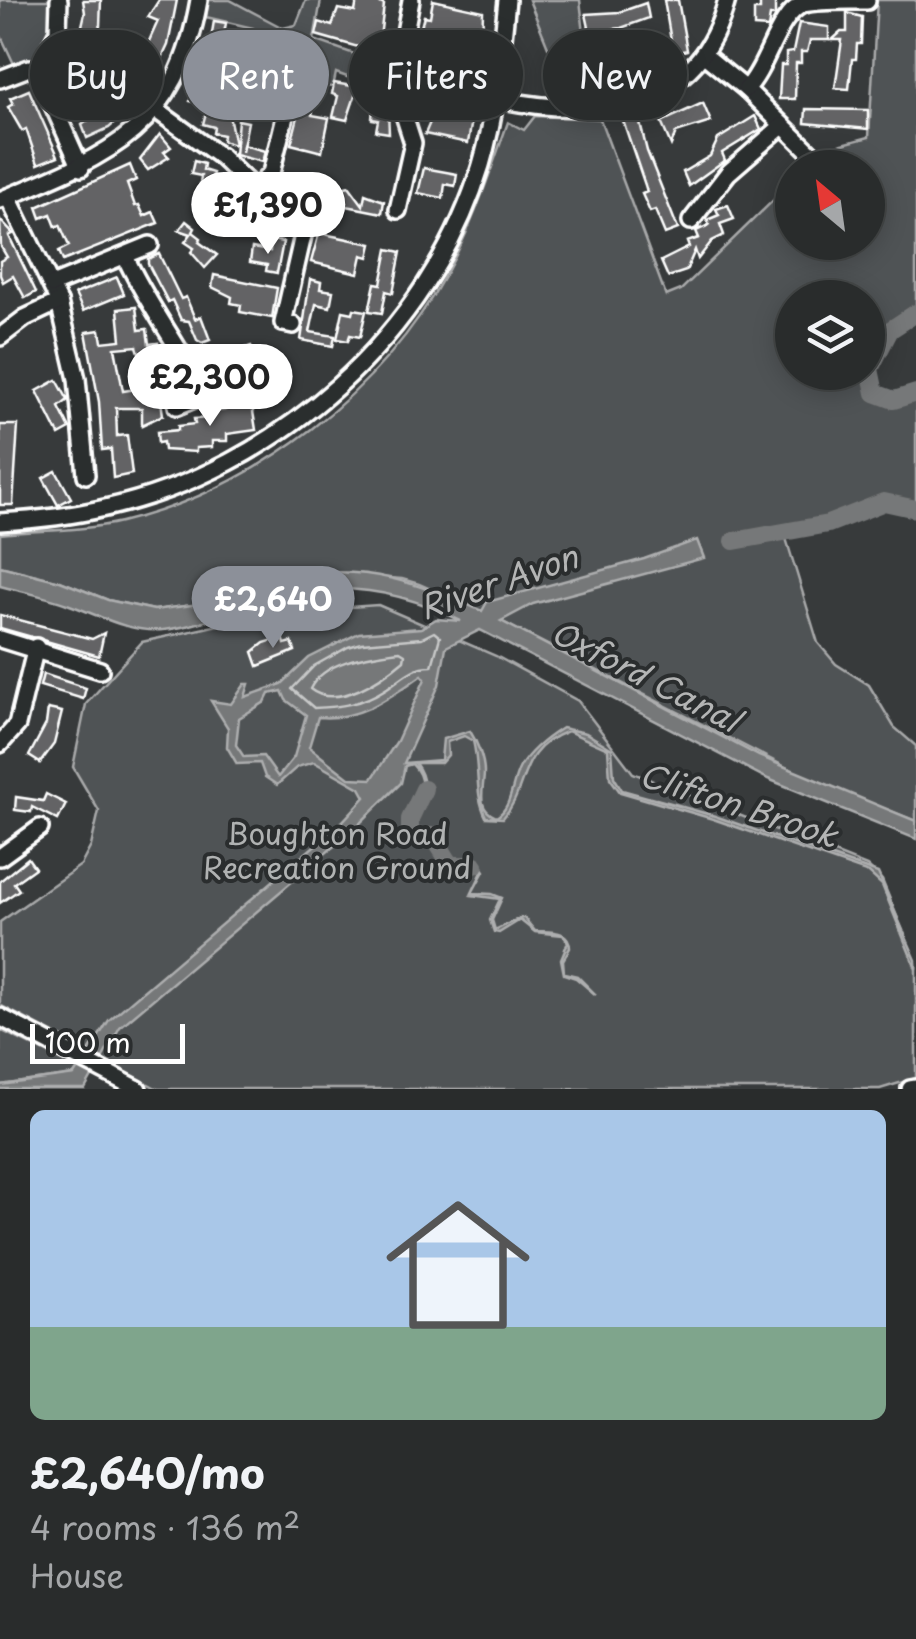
<!DOCTYPE html>
<meta charset="utf-8">
<style>
body{margin:0;font-family:"Playpen Sans",sans-serif;background:#353838;color:#f1f3f6;height:100vh;display:flex;flex-direction:column;font-size:38px;white-space:nowrap}
*{box-sizing:border-box;margin:0}
p{font-size:32px;color:#a5a7a9}
.icon{flex:none;width:55px;height:55px;fill:none;stroke:currentColor;stroke-width:2;stroke-linecap:round;stroke-linejoin:round}
.map{position:relative;height:1089px;overflow:hidden}
.side{display:flex;flex-direction:column;background:#292c2c;flex:1}
.side>*{flex:none}
.top-card{position:absolute;left:30px;top:30px;width:858px;height:90px;display:flex;gap:20px}
.needle{width:65px;rotate:331deg}
.controls{position:absolute;left:775px;top:150px;display:grid;gap:20px}
.controls a{display:grid;place-items:center;width:110px;height:110px;border-radius:50%;background:#292c2c;box-shadow:0 5px 25px #0003,0 0 0 2px #454848;font-size:50px}
.scale{position:absolute;left:30px;bottom:25px;width:155px;box-sizing:border-box;padding-left:10px;border:5px solid #fff;border-top:0;font-size:28px;line-height:35px;white-space:nowrap;color:#fff;-webkit-text-stroke:8px #2a2d2e;paint-order:stroke}
.price{position:absolute;translate:-50% -85px;padding:0 22px;border-radius:35px;background:#fff;color:#222;font-size:32px;line-height:65px;filter:drop-shadow(0 2px 5px #0008)}
.price::after{content:'';position:absolute;left:50%;top:60px;width:30px;height:22px;margin-left:-15px;background:inherit;clip-path:polygon(0 0,100% 0,50% 100%)}
.price.active{background:#8c9099;color:#fff}
ul{padding:0;list-style:none}
li{display:grid;align-content:center;gap:20px;height:530px;padding:0 30px}
li span{display:grid;place-items:center;height:310px;border-radius:15px;color:#555}
li>.icon{margin-inline-start:auto}
span .icon{width:180px;height:180px;fill:#fffc;stroke-width:1}
li b{font-size:42px}
.chip{padding:0 35px;border-radius:45px;background:#292c2c;box-shadow:0 5px 25px #0003,0 0 0 2px #454848;font-size:35px;line-height:90px}
.chip.active{background:#8c9099;color:#fff}
.map>svg:first-child{display:block}
.green{fill:#505354;stroke:#a8a9aa;stroke-width:2.5;fill-rule:evenodd}
.water{fill:#767879;stroke:#adaeaf;stroke-width:2.5;fill-rule:evenodd}
.lines{fill:none;stroke-linecap:round;stroke-linejoin:round}
.shore{stroke:#c8c9c9;stroke-width:2.5}
.stream{stroke:#adaeaf;stroke-width:2.5}
.river{stroke:#767879;stroke-width:18}
.building{fill:#636465;stroke:#fff;stroke-width:2.5;fill-rule:evenodd}
.minor-casing{stroke:#fff;stroke-width:22}
.minor{stroke:#2a2d2e;stroke-width:15}
.labels{text-anchor:middle;dominant-baseline:central;stroke-width:8;stroke-linejoin:round;paint-order:stroke}
.park-label{font-size:30px;fill:#b0b2b2;stroke:#2a2d2e}
.water-label{font-size:32px;font-style:italic;fill:#b4b5b5;stroke:#2a2d2e}
</style>
<div class="map">
<svg width="916" height="1089" viewBox="0 0 916 1089">
<rect width="100%" height="100%" fill="#373a3b"/>
<filter id="ink" filterUnits="userSpaceOnUse"><feTurbulence type="fractalNoise" baseFrequency=".01" numOctaves="2"/><feDisplacementMap in="SourceGraphic" scale="20" xChannelSelector="R" yChannelSelector="G"/><feConvolveMatrix kernelMatrix="1 2 1 2 8 2 1 2 1" color-interpolation-filters="sRGB"/></filter>
<g filter="url(#ink)">
<g class="green">
<path d="M0,0H54L52,36L36,61L14,64L0,34Z"/>
<path d="M209,0H230L283,28L296,25L306,0H321L314,40L383,64L389,92L336,73L333,87L281,82L286,51L252,41L253,28L206,17Z"/>
<path d="M529,0H580L590,84L572,86L559,74Z"/>
<path d="M877,0H916V313L890,330L870,370L876,393L894,400L916,393V509L884,502L828,524L785,535L818,643L836,664L869,685L894,727L916,746V821L809,779L489,615L419,584L402,579L323,573L296,578L287,571L208,603L154,610L108,600L60,581L0,566V534C39,530 83,531 121,522C257,489 381,393 448,270C474,223 490,172 508,122L524,130L535,116L600,119L666,296L681,290L792,182V242H868V168L807,167L828,148L869,137ZM792,298H868V372H792Z"/>
<path d="M378,605L496,656L578,701L633,773L867,866L882,880L916,963V1078L880,1089H158L0,1005V922L81,865L91,846L99,811L73,767L86,704L142,642L277,612Z"/>
<path d="M0,1030L80,1069L74,1075L0,1085Z"/>
</g>
<path class="water" d="M697,540L704,558L533,604L501,621L759,756L916,821V839L768,779L480,630L446,647L439,685L404,763L441,760L443,739L470,731C477,742 484,759 484,772C484,790 475,808 496,817C512,809 511,783 520,767C530,750 546,738 562,728L586,733L612,749L614,777L622,790L715,816L878,873L916,960V969L882,885L869,873L713,819L620,792L610,778L608,749L568,731C516,750 529,789 503,818L486,817C474,793 480,767 473,741L464,736L447,742L448,755L441,763H415C432,785 421,802 408,822L411,835L433,834L452,863L480,865L484,871L472,893L492,894L502,898L492,920L495,930L520,918H524L535,931C550,932 570,929 570,948L563,960L564,973L577,976L596,995L576,978L564,974L561,959L568,942L563,935L535,932L520,920L499,933L494,932L490,920L500,899L471,895L482,872L478,867C446,862 448,866 431,837H411L406,822C418,803 431,783 412,764L405,766L401,783L352,831L120,1027L85,1089H0V1085L74,1075L109,1020L340,824L365,797L360,788L314,762L297,767L277,785L265,777L260,763L237,764L227,747L228,728L211,701L231,704L245,684H249L245,697L282,684L309,658L359,633L421,628L436,619L461,621C399,589 335,579 267,600C232,610 201,626 163,630C128,633 99,615 67,604C45,596 23,592 0,586V566L60,581L108,600L154,610L208,603L288,571L296,577C362,562 423,585 482,611L487,602L644,559ZM422,675L425,679L397,741L372,779L349,778L309,747L318,717C360,721 390,697 422,675ZM282,691L286,700L306,715L294,757L278,777L263,756L244,757L236,745L239,718L265,702L269,694Z"/>
<g class="lines">
<g class="shore">
<path d="M434,632L440,637L432,666C411,666 402,679 384,690C362,704 340,707 314,708L292,689L314,666L348,647L362,643L422,638Z"/>
<path d="M400,651L405,654L404,660C383,678 337,711 310,689C324,660 371,655 400,651Z"/>
</g>
<path class="stream" d="M656,799L682,806"/>
<g class="river">
<path d="M916,313L890,330L870,369L875,393L894,400L916,393"/>
<path d="M734,541L828,524L884,502L916,509"/>
<path d="M424,789L410,819V837L433,836L451,865H475"/>
</g>
</g>
<g class="building">
<path d="M83,0H101L100,26L74,92L63,87L67,78L62,75L81,30L85,13Z"/>
<path d="M159,0H177L168,45L155,73L128,111L109,128L87,138L82,125L117,98L113,95L141,59L158,21L148,17Z"/>
<path d="M357,0H374L384,5L379,46L391,49L388,61L367,57L369,50L316,35L319,22L332,26L338,9L355,12Z"/>
<path d="M433,0L483,11L482,43L421,27L424,16L430,17Z"/>
<path d="M664,0H678L687,50L657,57L659,64L600,78L596,57L618,52L619,58L671,41Z"/>
<path d="M760,0H774L775,4V16H770L768,28L754,27V10H760Z"/>
<path d="M646,3L649,18L621,28L590,32L586,14L620,12Z"/>
<path d="M847,13L862,17L861,44H857L856,59H852L849,89L835,88L842,40H832L841,32H847Z"/>
<path d="M214,21L226,23L220,54L211,83L207,82L203,104L190,101L194,79L200,80L205,50L209,51Z"/>
<path d="M799,23L829,27V40H810L807,52H801V63H796L795,99H779L781,65H786V53L793,52Z"/>
<path d="M252,42L281,48L268,112L256,109L257,101L241,100L265,93L243,89Z"/>
<path d="M449,69L481,75L468,112L473,114L468,143L425,134L436,108L439,109Z"/>
<path d="M307,82L319,84L312,115L329,118L322,152L291,144Z"/>
<path d="M334,83L358,87L347,120L333,117L338,96L332,94Z"/>
<path d="M29,90L58,156L38,164L26,129L22,131L8,107L13,104L10,98Z"/>
<path d="M374,91L385,94L379,110L388,111L389,133L376,131L378,120L372,119Z"/>
<path d="M226,101L230,120L235,145L222,141L223,135L213,133L214,127L203,124L208,105Z"/>
<path d="M703,103L711,122L676,133L671,145L661,122Z"/>
<path d="M806,109L868,110V129L805,123Z"/>
<path d="M637,111L647,151L678,229L665,234L655,210L650,212L642,194L647,192L645,185L621,115Z"/>
<path d="M755,116L761,129L722,153L725,160L689,186L683,172L710,156L718,139Z"/>
<path d="M238,120L248,122L242,152L243,145L265,151L262,162L235,155Z"/>
<path d="M160,134L171,147L164,152L169,157L148,170L140,160Z"/>
<path d="M194,161L204,164L203,170L213,173L211,180L222,183L221,189L231,192L228,204L229,200L240,203L237,215L217,204L219,196L208,194L210,185L200,184L201,176L191,174Z"/>
<path d="M130,165L136,180L127,184L135,206L139,205L144,216L153,212L158,223L63,261L59,251L69,246L60,225L56,227L51,214L41,218L37,207Z"/>
<path d="M424,168L457,174L455,186L445,184L443,198L418,193Z"/>
<path d="M284,182L318,189L319,186L338,189L349,186L363,205L365,194L384,201L382,213L281,193Z"/>
<path d="M728,205L734,219L720,224L724,235L712,241L698,259L695,250L686,271L668,277L661,261L689,247L687,242L699,238L696,231L709,225L707,220L719,215L716,209Z"/>
<path d="M0,220L13,234L9,236L36,292L25,298L13,276L3,282L0,275V261L7,257L1,247Z"/>
<path d="M186,221L195,228L193,232L201,238L199,242L217,255L205,268L191,252L194,248L185,242L191,234L179,230Z"/>
<path d="M319,233L372,244L369,257L362,255L358,273L311,262Z"/>
<path d="M272,240L283,242L277,273L266,271L267,265L250,262L252,248L270,251Z"/>
<path d="M388,249L401,252L393,293L386,291L382,313L369,311L375,283L381,284Z"/>
<path d="M159,254L181,299L186,297L195,319L201,316L210,340L202,343L197,340L189,321L181,320L172,300L168,302L148,264V259Z"/>
<path d="M214,275L277,288L272,318L240,312L241,305L231,303L232,297L212,287Z"/>
<path d="M117,277L124,294L83,311L75,294Z"/>
<path d="M310,279L321,282L320,289L333,291L330,307L316,304L310,332L335,336L333,346L301,340Z"/>
<path d="M136,307L139,330L147,329L149,344L158,343L159,360L168,358L170,385L159,387L163,415L142,425V408H116L117,436L127,435L132,474L113,478L111,449L102,450L99,402L86,332L100,330L102,342L121,340L118,309ZM137,346L149,387L123,391L115,348Z"/>
<path d="M354,309L366,311L360,337L350,335L348,341L337,339L343,311L353,313Z"/>
<path d="M251,346L257,359L212,373L208,361Z"/>
<path d="M57,380L68,400L59,407L70,429L59,435L37,391Z"/>
<path d="M251,399L256,430L227,434V441H212V447L196,448V452L164,450L163,442L158,443L157,432L178,430V426L195,424L194,419L210,418V412L225,410L224,406Z"/>
<path d="M0,425H18L13,505H0Z"/>
<path d="M56,471L71,498L58,505L43,478Z"/>
<path d="M0,615L92,639L104,633L99,656L0,628Z"/>
<path d="M283,637L285,644L292,642L295,651L258,666L253,652L264,643Z"/>
<path d="M43,674L86,688L83,699L40,686Z"/>
<path d="M48,709L62,712L54,744L40,763L29,756L46,724Z"/>
<path d="M46,794L66,804L58,820L32,807L31,812L15,810L16,797L43,801Z"/>
<path d="M28,858L35,868L14,883L19,890L0,903V881Z"/>
</g>
<g class="lines">
<defs>
<g id="minor">
<path d="M703,54L746,89L816,158"/>
<path d="M38,72L58,31L59,0"/>
<path d="M0,79L29,68L38,72L81,168"/>
<path d="M746,89C768,67 777,15 803,4C821,0 848,1 867,1"/>
<path d="M497,99C594,118 698,114 727,0"/>
<path d="M156,110L221,157L269,203L300,220L304,231L283,323L293,325"/>
<path d="M254,191L271,173L292,88"/>
<path d="M8,197L59,302L77,379L86,475"/>
<path d="M0,200C110,155 177,129 199,0"/>
<path d="M398,210L413,143L395,87L411,0"/>
<path d="M691,221L728,173L782,126"/>
<path d="M125,256C147,305 181,347 204,395L243,381"/>
<path d="M52,285L150,245"/>
<path d="M0,337L25,318L59,302"/>
<path d="M177,406L204,395"/>
<path d="M0,522C35,520 71,516 105,508C277,470 430,334 481,165C497,111 501,56 507,0"/>
<path d="M0,639L100,670"/>
<path d="M0,744L17,725L36,647"/>
<path d="M0,857L40,828"/>
<path d="M0,1017L138,1089"/>
<path d="M910,1089L916,1088"/>
</g>
</defs>
<use href="#minor" class="minor-casing"/>
<use href="#minor" class="minor"/>
</g>
</g>
<g class="labels">
<g class="park-label">
<text x="337" y="832">Boughton Road<tspan x="337" dy="34">Recreation Ground</tspan></text>
</g>
<g class="water-label">
<text transform="translate(498 581) rotate(-19)">River Avon</text>
<text transform="translate(646 675) rotate(27)">Oxford Canal</text>
<text transform="translate(739 804) rotate(18)">Clifton Brook</text>
</g>
</g>
</svg>
<div class="controls">
<a><svg class="needle" viewBox="-14 -14 28 28"><path d="M0-13l5 13h-10z" fill="#e53935"/><path d="M0 13l5-13h-10z" fill="#a5a7a9"/></svg></a>
<a><svg class="icon" aria-label="layers" viewBox="0 0 24 24"><path d="M12 4l9 5-9 5-9-5zM3 14l9 5 9-5"/></svg></a>
</div>
<div class="scale">100 m</div>
<b class="price" style="left:268px;top:257px">£1,390</b>
<b class="price" style="left:210px;top:429px">£2,300</b>
<b class="price active" style="left:273px;top:651px">£2,640</b>
<div class="top-card">
<a class="chip">Buy</a>
<a class="chip active">Rent</a>
<a class="chip">Filters</a>
<a class="chip">New</a>
</div>
</div>
<section class="side">
<ul>
<li><span style="background:linear-gradient(#a9c7e8 70%,#7fa58c 0)"><svg class="icon" aria-label="home" viewBox="0 0 24 24"><path d="M3 11l9-7 9 7M6 9v11h12V9"/></svg></span><div><b>£2,640/mo</b><p>4 rooms · 136 m²</p><p>House</p></div></li>
</ul>
</section>
